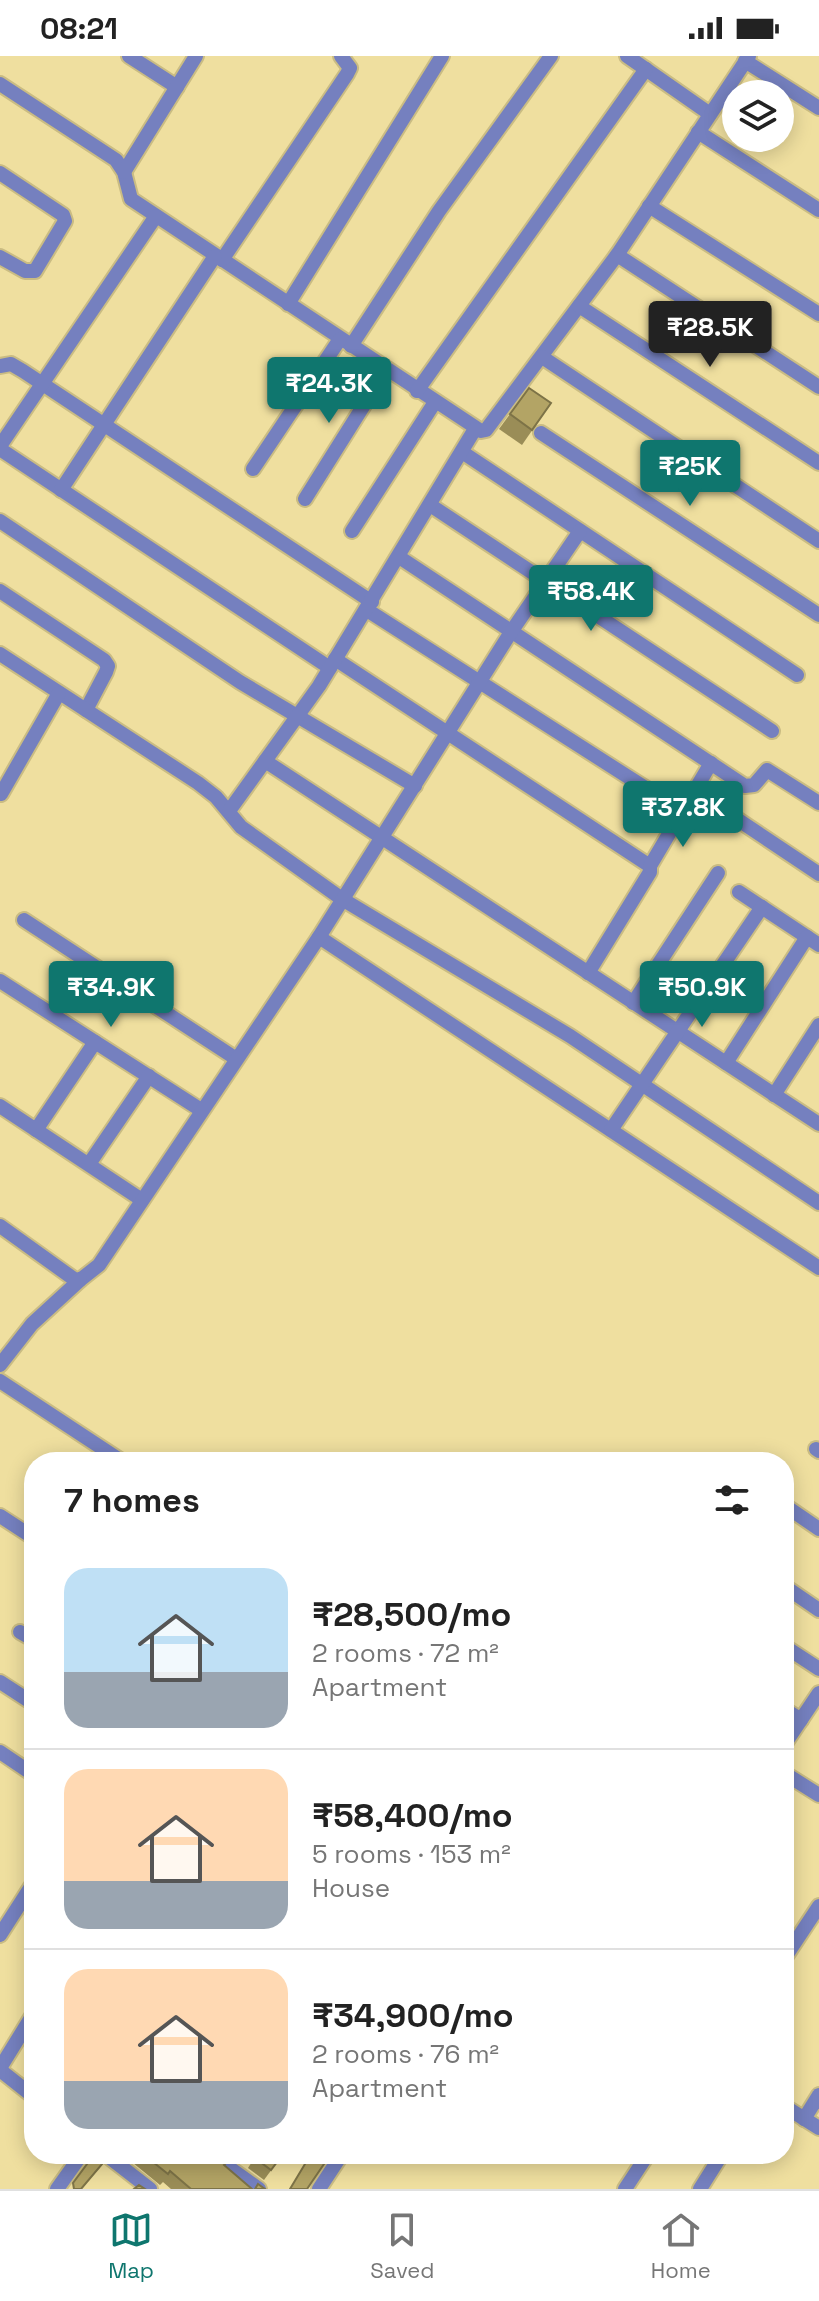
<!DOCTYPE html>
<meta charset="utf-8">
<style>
body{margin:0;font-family:"Space Grotesk",sans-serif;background:#f6f6f6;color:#222;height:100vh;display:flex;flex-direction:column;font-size:30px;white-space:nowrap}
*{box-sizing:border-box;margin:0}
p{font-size:26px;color:#767676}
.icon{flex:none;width:44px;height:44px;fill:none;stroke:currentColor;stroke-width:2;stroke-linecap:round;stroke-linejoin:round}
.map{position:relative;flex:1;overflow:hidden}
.details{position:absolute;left:24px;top:1396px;width:770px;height:712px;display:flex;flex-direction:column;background:#fff;border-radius:32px;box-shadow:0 4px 20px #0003}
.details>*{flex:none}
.buttons{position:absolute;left:722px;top:24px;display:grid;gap:16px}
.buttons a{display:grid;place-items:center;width:72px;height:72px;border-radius:50%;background:#fff;box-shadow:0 4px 20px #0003;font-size:40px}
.price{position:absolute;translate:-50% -68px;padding:0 18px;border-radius:8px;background:#0f766e;color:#fff;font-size:26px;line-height:52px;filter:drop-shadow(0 2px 4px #0008)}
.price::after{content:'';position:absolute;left:50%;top:48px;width:24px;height:18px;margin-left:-12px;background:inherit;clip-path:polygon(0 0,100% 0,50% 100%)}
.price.on{background:#222;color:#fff}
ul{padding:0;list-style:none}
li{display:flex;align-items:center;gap:24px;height:200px;padding:0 40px}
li+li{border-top:2px solid #e0e0e0}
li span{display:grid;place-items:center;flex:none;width:224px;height:160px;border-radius:24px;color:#555}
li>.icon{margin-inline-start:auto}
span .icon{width:96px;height:96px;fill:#fffc;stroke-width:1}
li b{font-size:34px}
h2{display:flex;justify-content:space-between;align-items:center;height:96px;padding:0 40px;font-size:34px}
.status{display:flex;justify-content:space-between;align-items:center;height:56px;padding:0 40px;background:#fff;direction:ltr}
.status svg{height:22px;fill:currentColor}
.menu{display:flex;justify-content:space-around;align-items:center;height:112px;border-top:2px solid #e0e0e0;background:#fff;font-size:22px;color:#767676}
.menu a{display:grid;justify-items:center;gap:4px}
.menu .on{color:#0f766e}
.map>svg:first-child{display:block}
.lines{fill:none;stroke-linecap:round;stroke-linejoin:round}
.street-casing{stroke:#cabc83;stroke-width:18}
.street{stroke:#7580bf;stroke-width:14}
.wall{fill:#9a8d57}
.building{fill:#b3a465;stroke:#7d7347;stroke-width:2}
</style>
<div class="status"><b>08:21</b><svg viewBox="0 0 49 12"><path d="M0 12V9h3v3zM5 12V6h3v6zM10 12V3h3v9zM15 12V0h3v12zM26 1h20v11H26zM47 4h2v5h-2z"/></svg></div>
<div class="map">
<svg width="819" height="2133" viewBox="0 0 819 2133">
<rect width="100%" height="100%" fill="#efdf9f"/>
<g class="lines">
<defs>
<g id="street">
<path d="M129,0L177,31"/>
<path d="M627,0L710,58"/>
<path d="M745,5L819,52"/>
<path d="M0,28L116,104L124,116L131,143L481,375L486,374L617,199L749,0"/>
<path d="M698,76L819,154"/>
<path d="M124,116L196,0"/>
<path d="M0,117L63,159L65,165L35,215H25L0,201"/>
<path d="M649,150L819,258"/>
<path d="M617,199L819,331"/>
<path d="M222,204L347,18L350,12L341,0"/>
<path d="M288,248L442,0"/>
<path d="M579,250L819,407"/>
<path d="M351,290L439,155L551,0"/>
<path d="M542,301L819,485"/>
<path d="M0,310L11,308L23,315L372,546"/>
<path d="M417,335L646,13"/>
<path d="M541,377L819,559"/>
<path d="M0,390L156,160"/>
<path d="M0,393L330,612"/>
<path d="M462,396L797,619"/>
<path d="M253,413L340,283"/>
<path d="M61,434L215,200"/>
<path d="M305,443L386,314"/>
<path d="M430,449L772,675"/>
<path d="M0,465L240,626L415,730"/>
<path d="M352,475L435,346"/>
<path d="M399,501L745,730L754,729L767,714L819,747"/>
<path d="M0,535L104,604L108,610L106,616L86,654"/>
<path d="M367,554L683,756"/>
<path d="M0,598L198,727L216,741L241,771L342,843L570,980L819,1147"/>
<path d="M335,603L650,810V816L588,917"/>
<path d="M265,705L819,1068"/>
<path d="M695,735L819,818"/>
<path d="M1,738L59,637"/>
<path d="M229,755L319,630L475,373"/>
<path d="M650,810L711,707"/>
<path d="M739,836L819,889"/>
<path d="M24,864L235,1002"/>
<path d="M319,881L819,1212"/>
<path d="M0,925L201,1054"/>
<path d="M633,947L718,817"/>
<path d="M726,1007L807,881"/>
<path d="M774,1039L819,969"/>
<path d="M0,1050L142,1144"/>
<path d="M36,1074L95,986"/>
<path d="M611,1074L762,851"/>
<path d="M89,1108L149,1020"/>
<path d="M0,1170L74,1223L80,1224L99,1209L319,881L511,576L580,475"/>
<path d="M0,1309L32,1268L80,1224"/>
<path d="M0,1325L123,1406"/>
<path d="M816,1393L819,1395"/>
<path d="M784,1449L819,1473"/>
<path d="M0,1460L34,1482"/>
<path d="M784,1530L819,1554"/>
<path d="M20,1576L34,1584"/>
<path d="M784,1590L819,1613"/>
<path d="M0,1626L34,1648"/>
<path d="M784,1653L801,1664"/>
<path d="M784,1689L819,1637"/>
<path d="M0,1696L34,1719"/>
<path d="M784,1717L819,1739"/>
<path d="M0,1879L34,1826"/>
<path d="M784,1903L819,1850"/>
<path d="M0,2012L34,1957"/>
<path d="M0,2014L34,2041"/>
<path d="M784,2050L819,2072"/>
<path d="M804,2063L819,2039"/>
<path d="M105,2098L150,2133"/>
<path d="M210,2098L259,2133"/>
<path d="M57,2133L82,2098"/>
<path d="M319,2133L342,2098"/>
<path d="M625,2133L648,2098"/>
<path d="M700,2133L722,2098"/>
</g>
</defs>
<use href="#street" class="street-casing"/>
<use href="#street" class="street"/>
</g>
<g class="wall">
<path d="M529,332L551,347L522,389L499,373Z"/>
<path d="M129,2098H216L224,2109L252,2133H171L163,2126L160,2129L127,2102Z"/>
<path d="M257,2098H283L264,2124L248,2112Z"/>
</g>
<g class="building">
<path d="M529,332L551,347L532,374L510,358Z"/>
<path d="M143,2098H216L227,2106L224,2109L252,2133H191L170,2115L168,2118Z"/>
<path d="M257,2098H283L271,2114L255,2102Z"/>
<path d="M311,2098H314L326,2105L307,2133H290Z"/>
<path d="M93,2100L103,2107L81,2133H74L73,2127Z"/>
<path d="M258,2128L265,2133H255Z"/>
<path d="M139,2129L145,2133H134Z"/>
</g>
</svg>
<div class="buttons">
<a><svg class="icon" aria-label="layers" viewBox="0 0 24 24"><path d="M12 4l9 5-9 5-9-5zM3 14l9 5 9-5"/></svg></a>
</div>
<b class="price on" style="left:710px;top:313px">₹28.5K</b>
<b class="price" style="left:329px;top:369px">₹24.3K</b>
<b class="price" style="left:690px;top:452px">₹25K</b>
<b class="price" style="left:591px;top:577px">₹58.4K</b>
<b class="price" style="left:683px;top:793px">₹37.8K</b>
<b class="price" style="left:111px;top:973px">₹34.9K</b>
<b class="price" style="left:702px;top:973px">₹50.9K</b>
<section class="details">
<h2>7 homes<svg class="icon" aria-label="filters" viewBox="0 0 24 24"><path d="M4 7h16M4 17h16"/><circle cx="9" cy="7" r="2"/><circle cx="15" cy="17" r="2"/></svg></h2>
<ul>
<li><span style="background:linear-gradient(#bfe0f5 65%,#9aa5b1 0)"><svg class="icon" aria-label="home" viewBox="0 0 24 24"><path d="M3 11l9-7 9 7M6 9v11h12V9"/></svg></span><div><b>₹28,500/mo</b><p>2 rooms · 72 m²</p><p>Apartment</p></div></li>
<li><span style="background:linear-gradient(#ffd9b3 70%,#9aa5b1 0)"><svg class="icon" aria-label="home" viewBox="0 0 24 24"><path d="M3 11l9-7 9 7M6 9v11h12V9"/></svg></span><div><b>₹58,400/mo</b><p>5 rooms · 153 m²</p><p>House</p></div></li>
<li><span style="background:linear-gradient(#ffd9b3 70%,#9aa5b1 0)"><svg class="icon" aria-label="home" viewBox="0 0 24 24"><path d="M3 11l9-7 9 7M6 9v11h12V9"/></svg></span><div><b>₹34,900/mo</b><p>2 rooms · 76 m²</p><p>Apartment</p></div></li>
</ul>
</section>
</div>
<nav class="menu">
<a class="on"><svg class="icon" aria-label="map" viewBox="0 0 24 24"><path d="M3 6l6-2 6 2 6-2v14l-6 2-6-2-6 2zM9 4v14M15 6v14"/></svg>Map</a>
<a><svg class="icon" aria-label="saved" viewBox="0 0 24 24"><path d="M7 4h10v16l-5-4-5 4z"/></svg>Saved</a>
<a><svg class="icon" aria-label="home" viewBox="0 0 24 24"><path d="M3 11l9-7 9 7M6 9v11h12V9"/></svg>Home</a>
</nav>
